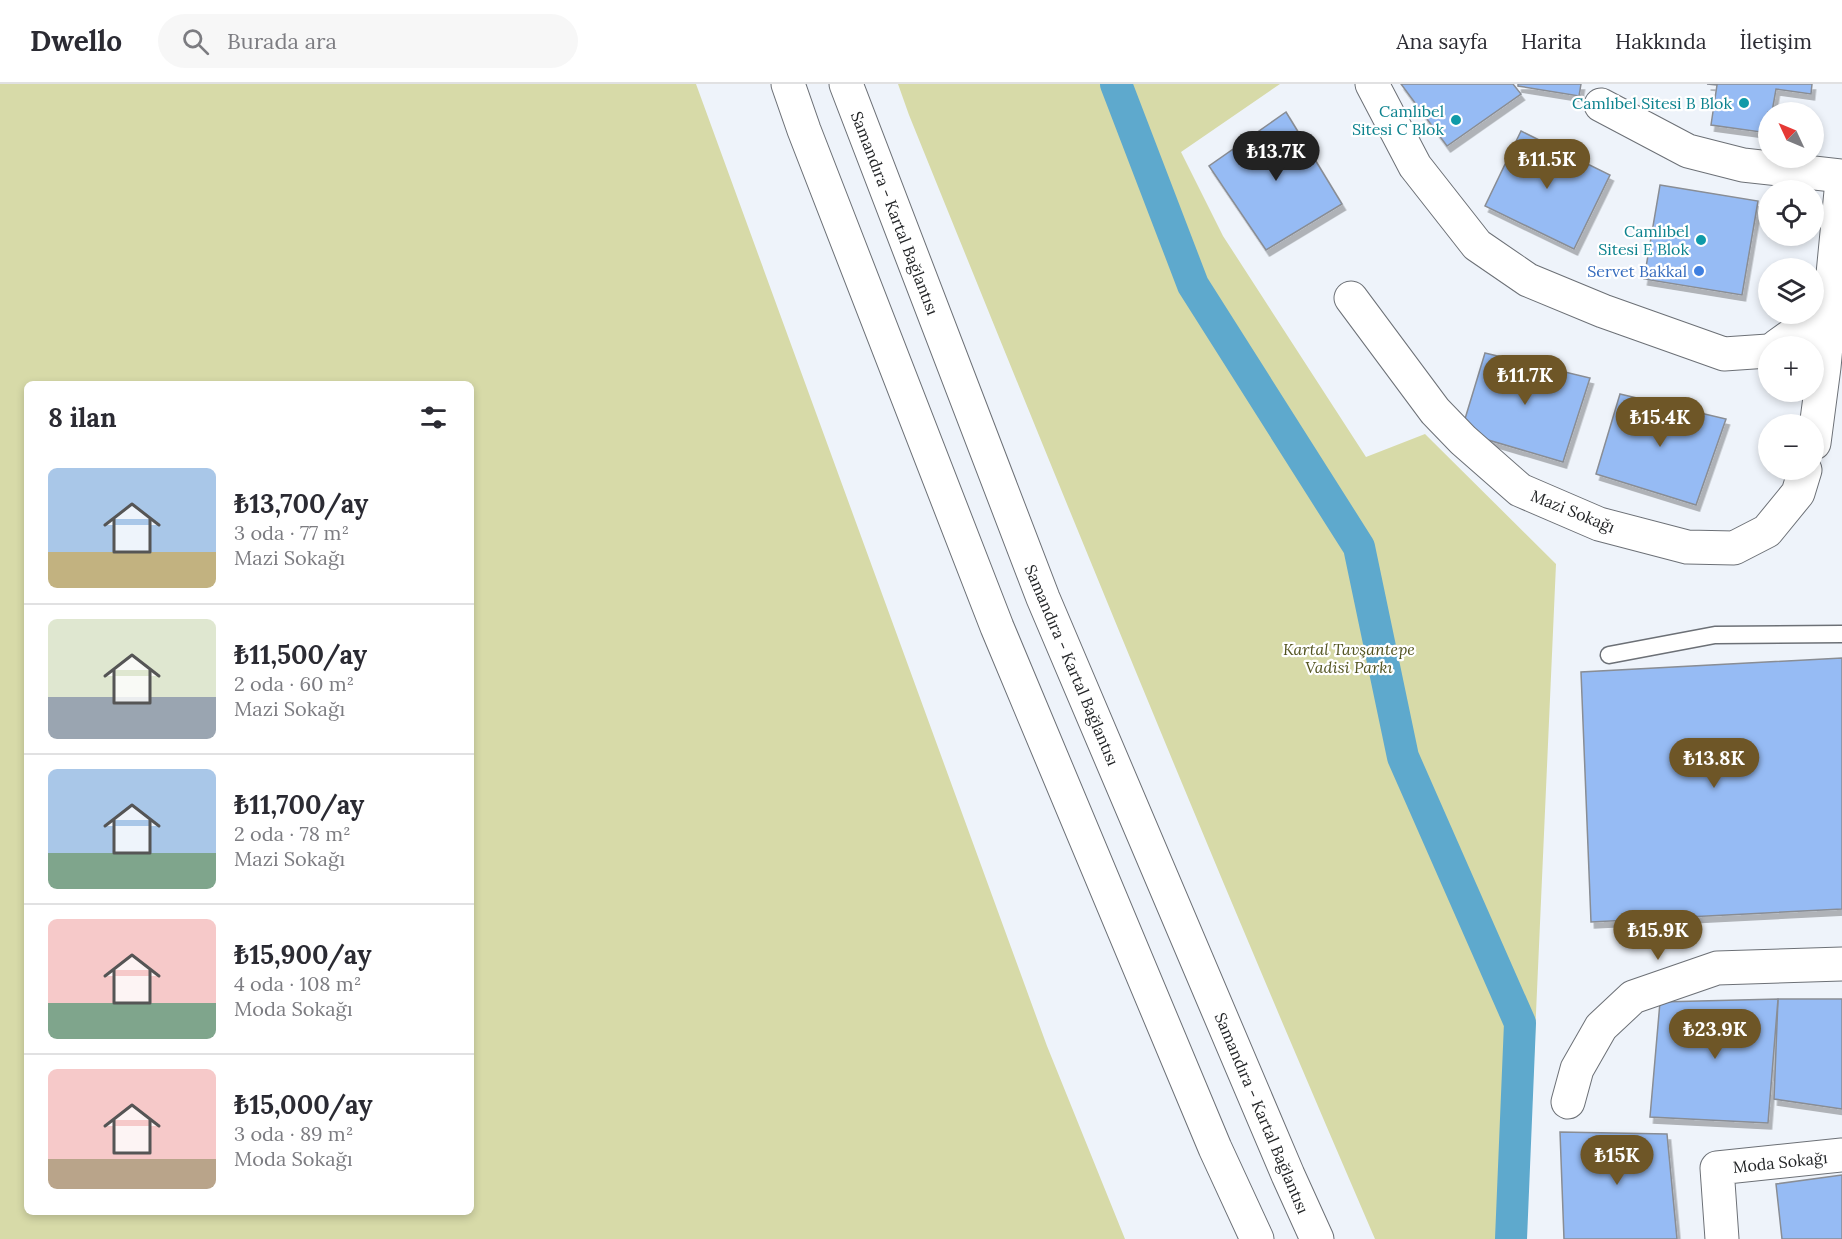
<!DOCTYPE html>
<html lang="tr">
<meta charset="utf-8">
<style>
body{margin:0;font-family:Lora,serif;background:#f7f7f7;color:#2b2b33;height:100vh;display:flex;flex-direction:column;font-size:22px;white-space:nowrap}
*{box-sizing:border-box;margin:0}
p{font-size:20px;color:#7c7c81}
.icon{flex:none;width:33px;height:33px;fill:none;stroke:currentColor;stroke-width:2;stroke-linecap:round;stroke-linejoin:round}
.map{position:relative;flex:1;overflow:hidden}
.side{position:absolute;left:24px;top:297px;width:450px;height:834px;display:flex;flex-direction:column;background:#fff;border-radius:9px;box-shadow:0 3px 9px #0003}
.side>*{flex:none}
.needle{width:39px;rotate:314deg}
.buttons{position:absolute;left:1758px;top:18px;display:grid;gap:12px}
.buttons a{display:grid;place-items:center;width:66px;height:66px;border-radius:50%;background:#fff;box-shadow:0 3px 9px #0003;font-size:30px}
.price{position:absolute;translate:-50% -51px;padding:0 14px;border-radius:21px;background:#6e5627;color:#fff;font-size:20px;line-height:39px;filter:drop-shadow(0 2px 3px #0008)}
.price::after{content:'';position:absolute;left:50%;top:36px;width:18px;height:14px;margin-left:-9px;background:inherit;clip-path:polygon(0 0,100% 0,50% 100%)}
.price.current{background:#222;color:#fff}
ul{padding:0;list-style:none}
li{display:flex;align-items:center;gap:18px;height:150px;padding:0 24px}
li+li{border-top:2px solid #e1e1e2}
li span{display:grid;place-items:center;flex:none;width:168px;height:120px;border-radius:9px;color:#555}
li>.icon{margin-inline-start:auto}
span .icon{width:72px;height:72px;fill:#fffc;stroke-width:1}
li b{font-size:26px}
h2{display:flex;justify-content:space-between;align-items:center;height:72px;padding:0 24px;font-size:26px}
header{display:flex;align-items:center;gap:36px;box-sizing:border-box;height:84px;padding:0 30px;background:#fff;border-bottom:2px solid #e1e1e2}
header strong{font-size:28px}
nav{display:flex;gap:33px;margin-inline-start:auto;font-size:21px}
.search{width:420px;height:54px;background:#f7f7f7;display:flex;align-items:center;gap:15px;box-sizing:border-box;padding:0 21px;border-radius:33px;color:#7c7c81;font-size:22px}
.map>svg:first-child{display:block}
.green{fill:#d7daa8;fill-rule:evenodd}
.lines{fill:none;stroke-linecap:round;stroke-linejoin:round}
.canal{stroke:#5ea9cd;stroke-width:32}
.building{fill:#96bbf4;stroke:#898d94;stroke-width:1.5;filter:url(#shadow)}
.lane-casing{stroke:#6c7076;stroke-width:19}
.street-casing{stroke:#6c7076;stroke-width:35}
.highway-casing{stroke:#6c7076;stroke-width:35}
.lane{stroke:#fff;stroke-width:16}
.street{stroke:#fff;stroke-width:33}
.highway{stroke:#fff;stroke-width:33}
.culture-dot{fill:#0f9aa8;stroke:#fff;stroke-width:2}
.shop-dot{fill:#3f7fe0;stroke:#fff;stroke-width:2}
.labels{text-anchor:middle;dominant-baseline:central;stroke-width:4.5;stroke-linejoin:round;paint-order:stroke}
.culture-label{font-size:16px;fill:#0d838f;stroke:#fff;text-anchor:end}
.street-label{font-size:16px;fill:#232527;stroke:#fff}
.shop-label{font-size:16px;fill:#366cbe;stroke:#fff;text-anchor:end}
.park-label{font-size:16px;font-style:italic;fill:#52531f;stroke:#fff}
</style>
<header>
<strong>Dwello</strong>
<div class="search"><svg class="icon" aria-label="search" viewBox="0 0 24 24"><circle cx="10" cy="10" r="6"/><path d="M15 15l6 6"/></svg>Burada ara</div>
<nav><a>Ana sayfa</a><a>Harita</a><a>Hakkında</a><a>İletişim</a></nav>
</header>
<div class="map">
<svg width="1842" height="1155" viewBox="0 0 1842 1155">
<defs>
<filter id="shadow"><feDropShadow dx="3.5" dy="6" stdDeviation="0" flood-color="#0004"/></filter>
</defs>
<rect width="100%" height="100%" fill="#eef3fa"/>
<g class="green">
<path d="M0,0H696L1047,962L1125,1155H0ZM27,300H471V1128H27Z"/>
<path d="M898,0H1280L1181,68L1223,152L1366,373L1425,350L1556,480L1532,1019L1522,1155H1375C1214,783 1061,407 909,31Z"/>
</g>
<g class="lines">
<path class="canal" d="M1116,0L1193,201L1359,463L1403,673L1520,939L1511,1155"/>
</g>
<g class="building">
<path d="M1401,0H1513L1521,10L1447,62Z"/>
<path d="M1518,0H1581L1579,12L1518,2Z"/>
<path d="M1707,0H1812L1811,10L1776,5L1772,28H1768V49L1711,41L1717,1Z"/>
<path d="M1286,28L1342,120L1266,166L1209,82Z"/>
<path d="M1521,47L1610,91L1574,165L1485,122Z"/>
<path d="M1660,101L1758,117L1742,211L1644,195Z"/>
<path d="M1485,269L1590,294L1563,378L1461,348Z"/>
<path d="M1620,310L1726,335L1696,421L1596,390Z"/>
<path d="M1842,574V825L1591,838L1581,588Z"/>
<path d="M1778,915H1842V1025L1774,1015Z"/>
<path d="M1778,915L1768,1039L1650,1033L1660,918Z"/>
<path d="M1560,1048L1667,1050L1677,1155H1564Z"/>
<path d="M1842,1091V1155H1782L1776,1100Z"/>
</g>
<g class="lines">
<defs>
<path id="lane" d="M1609,571L1715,551L1842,550"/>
<g id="street">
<path d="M1372,0L1415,82L1477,161L1528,196L1603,227L1724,270L1768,267"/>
<path d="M1601,21L1688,67L1743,81L1842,92"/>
<path d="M1351,214L1435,327L1463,356L1520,406L1599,440L1687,463L1734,464L1767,447L1798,409L1805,386"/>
<path d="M1777,262L1805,242L1813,230"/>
<path d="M1814,359L1824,283L1842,97"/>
<path d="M1568,1018L1577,985L1601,943L1633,913L1717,884L1842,880"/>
<path d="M1722,1155L1717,1084L1842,1071"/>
</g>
<g id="highway">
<path d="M788,0L804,46L997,543L1215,1064L1257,1155"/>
<path d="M846,0L1043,514L1288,1091L1317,1155"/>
</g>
</defs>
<use href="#lane" class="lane-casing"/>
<use href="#street" class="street-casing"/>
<use href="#highway" class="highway-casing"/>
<use href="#lane" class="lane"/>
<use href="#street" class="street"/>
<use href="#highway" class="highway"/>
</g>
<g class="culture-dot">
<circle cx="1744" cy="19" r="6"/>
<circle cx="1456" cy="36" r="6"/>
<circle cx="1701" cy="156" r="6"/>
</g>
<circle class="shop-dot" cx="1699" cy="187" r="6"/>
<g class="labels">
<g class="culture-label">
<text x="1732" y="19">Camlıbel Sitesi B Blok</text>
<text x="1444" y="27">Camlıbel<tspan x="1444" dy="18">Sitesi C Blok</tspan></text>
<text x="1689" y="147">Camlıbel<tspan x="1689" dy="18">Sitesi E Blok</tspan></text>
</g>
<g class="street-label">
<text transform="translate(895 129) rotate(69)">Samandıra - Kartal Bağlantısı</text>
<text transform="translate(1573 427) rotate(22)">Mazi Sokağı</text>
<text transform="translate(1072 581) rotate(67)">Samandıra - Kartal Bağlantısı</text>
<text transform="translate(1262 1029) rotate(67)">Samandıra - Kartal Bağlantısı</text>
<text transform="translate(1780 1078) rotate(-6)">Moda Sokağı</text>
</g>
<g class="shop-label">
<text x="1687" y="187">Servet Bakkal</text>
</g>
<g class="park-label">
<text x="1349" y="565">Kartal Tavşantepe<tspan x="1349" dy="18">Vadisi Parkı</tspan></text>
</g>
</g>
</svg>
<div class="buttons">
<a><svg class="needle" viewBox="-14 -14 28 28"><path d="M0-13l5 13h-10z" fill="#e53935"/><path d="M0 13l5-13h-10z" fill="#7c7c81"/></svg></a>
<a><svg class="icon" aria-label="locate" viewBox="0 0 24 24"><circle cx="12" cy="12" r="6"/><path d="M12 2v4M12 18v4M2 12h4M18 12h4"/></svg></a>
<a><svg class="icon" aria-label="layers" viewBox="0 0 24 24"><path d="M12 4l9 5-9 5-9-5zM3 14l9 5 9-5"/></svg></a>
<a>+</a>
<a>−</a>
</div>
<b class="price current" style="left:1276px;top:98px">₺13.7K</b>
<b class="price" style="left:1547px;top:106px">₺11.5K</b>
<b class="price" style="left:1525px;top:322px">₺11.7K</b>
<b class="price" style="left:1660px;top:364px">₺15.4K</b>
<b class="price" style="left:1714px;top:705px">₺13.8K</b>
<b class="price" style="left:1658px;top:877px">₺15.9K</b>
<b class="price" style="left:1715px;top:976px">₺23.9K</b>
<b class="price" style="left:1617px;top:1102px">₺15K</b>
<section class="side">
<h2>8 ilan<svg class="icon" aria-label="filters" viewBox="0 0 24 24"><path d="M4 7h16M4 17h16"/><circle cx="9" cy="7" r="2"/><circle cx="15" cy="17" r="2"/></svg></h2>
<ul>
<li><span style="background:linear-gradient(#a9c7e8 70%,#c2b280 0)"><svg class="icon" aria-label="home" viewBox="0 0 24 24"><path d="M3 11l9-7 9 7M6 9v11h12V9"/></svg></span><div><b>₺13,700/ay</b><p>3 oda · 77 m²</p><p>Mazi Sokağı</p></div></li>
<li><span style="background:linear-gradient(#dfe7d0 65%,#9aa5b1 0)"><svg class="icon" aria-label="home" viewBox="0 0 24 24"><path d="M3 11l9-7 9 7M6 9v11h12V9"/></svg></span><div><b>₺11,500/ay</b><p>2 oda · 60 m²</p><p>Mazi Sokağı</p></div></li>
<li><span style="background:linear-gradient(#a9c7e8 70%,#7fa58c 0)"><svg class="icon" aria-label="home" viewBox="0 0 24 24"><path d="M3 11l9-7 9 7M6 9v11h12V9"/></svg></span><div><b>₺11,700/ay</b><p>2 oda · 78 m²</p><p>Mazi Sokağı</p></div></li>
<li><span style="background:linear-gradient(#f6c9c9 70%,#7fa58c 0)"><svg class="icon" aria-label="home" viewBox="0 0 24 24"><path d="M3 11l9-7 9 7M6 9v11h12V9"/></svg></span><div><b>₺15,900/ay</b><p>4 oda · 108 m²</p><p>Moda Sokağı</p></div></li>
<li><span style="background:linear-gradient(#f6c9c9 75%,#b9a48a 0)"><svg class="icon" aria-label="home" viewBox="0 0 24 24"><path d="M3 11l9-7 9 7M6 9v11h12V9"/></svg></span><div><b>₺15,000/ay</b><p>3 oda · 89 m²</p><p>Moda Sokağı</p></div></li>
</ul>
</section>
</div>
